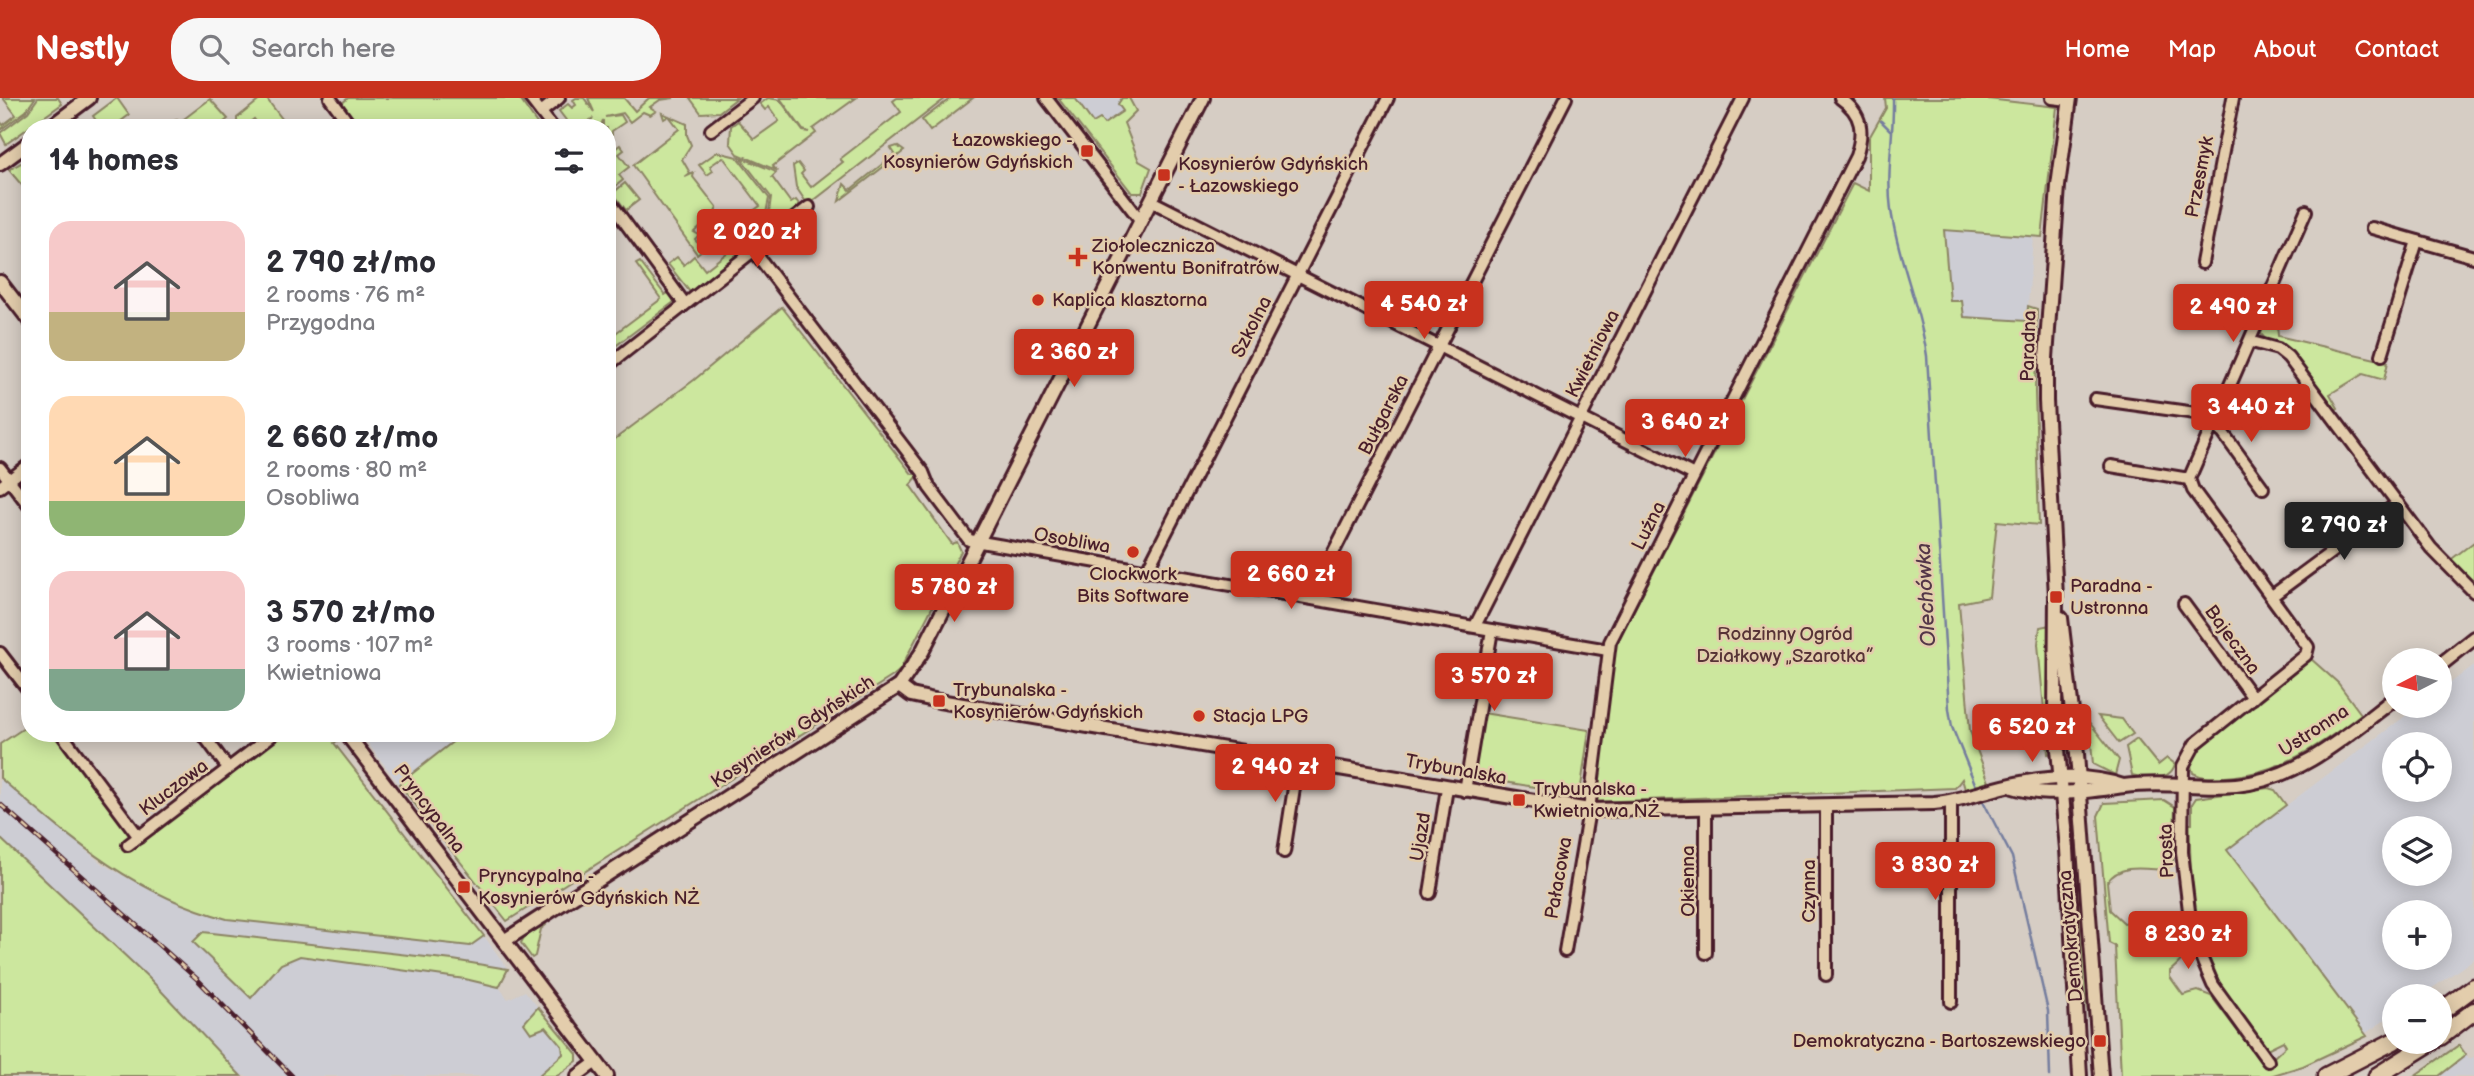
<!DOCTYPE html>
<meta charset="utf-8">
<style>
body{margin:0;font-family:"Balsamiq Sans",sans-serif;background:#f7f7f7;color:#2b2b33;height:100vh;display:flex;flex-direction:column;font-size:26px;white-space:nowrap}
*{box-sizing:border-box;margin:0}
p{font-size:23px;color:#7c7c81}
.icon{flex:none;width:38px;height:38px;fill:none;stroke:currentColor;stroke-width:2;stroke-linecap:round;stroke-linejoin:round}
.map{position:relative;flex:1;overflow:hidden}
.side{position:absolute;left:21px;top:21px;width:595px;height:623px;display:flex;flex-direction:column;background:#fff;border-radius:28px;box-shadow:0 4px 18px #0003}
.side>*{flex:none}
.needle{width:46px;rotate:264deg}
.fabs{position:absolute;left:2382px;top:550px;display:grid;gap:14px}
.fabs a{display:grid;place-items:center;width:70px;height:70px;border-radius:50%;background:#fff;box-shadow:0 4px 18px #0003;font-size:35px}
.price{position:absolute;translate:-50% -60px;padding:0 16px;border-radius:7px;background:#c8321e;color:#fff;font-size:23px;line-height:46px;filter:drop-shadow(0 2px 4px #0008)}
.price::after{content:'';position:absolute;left:50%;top:42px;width:21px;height:16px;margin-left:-10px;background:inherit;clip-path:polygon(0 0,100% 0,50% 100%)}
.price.selected{background:#222;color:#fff}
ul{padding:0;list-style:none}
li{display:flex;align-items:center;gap:21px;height:175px;padding:0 28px}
li span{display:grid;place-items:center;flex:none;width:196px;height:140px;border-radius:21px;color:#555}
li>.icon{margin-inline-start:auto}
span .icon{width:84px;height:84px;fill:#fffc;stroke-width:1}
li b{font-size:30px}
h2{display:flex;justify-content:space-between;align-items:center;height:84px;padding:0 28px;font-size:30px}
header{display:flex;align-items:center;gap:42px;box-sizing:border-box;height:98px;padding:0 35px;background:#c8321e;color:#fff}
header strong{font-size:33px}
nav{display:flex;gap:38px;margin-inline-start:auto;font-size:24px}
.search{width:490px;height:63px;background:#f7f7f7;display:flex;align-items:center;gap:18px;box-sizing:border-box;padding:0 24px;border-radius:28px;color:#7c7c81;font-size:26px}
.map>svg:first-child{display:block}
.built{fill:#cdcdd4;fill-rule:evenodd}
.green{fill:#cce79e;stroke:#8b8364;stroke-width:2}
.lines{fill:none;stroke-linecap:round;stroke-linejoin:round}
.stream{stroke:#747d9e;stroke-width:2.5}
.minor-casing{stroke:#4a1f2b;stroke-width:16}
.tertiary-casing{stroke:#4a1f2b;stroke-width:18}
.primary-casing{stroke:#4a1f2b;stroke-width:21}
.minor{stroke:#e3cdac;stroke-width:10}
.tertiary{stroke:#e3cdac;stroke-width:12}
.primary{stroke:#e3cdac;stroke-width:16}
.rail-casing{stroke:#4a1f2b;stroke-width:5}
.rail{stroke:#e3cdac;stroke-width:2.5;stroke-dasharray:8;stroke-linecap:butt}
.poi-dot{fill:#c8321e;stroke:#e3cdac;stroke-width:2.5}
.labels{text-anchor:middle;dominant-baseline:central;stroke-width:5;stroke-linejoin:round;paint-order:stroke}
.poi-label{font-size:19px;fill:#4a1f2b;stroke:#e3cdac;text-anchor:start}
.street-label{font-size:19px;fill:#4a1f2b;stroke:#e3cdac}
.park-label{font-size:19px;fill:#573336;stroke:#e3cdac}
.water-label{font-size:21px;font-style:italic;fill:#543748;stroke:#e3cdac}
</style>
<header>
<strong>Nestly</strong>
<div class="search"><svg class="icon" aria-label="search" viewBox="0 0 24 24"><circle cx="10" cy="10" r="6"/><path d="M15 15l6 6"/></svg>Search here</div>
<nav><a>Home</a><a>Map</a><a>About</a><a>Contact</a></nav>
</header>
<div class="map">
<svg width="2474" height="978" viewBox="0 0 2474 978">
<rect width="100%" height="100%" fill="#d6cdc4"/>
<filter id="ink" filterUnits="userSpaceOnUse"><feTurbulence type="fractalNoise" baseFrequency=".0143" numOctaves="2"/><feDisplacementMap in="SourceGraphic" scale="14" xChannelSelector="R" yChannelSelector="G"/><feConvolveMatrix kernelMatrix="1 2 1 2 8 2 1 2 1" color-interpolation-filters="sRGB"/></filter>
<g filter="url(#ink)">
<g class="built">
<path d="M1075,0H1129L1136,13L1124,25L1098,32Z"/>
<path d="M1944,131L2033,139L2027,223L1964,219L1950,204Z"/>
<path d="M2474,567V861L2421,898H2394V916L2366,935L2227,752L2420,607H2440V593ZM2394,646H2440V691H2394ZM2394,730H2440V775H2394ZM2394,814H2440V859H2394Z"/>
<path d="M360,635H464L399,686Z"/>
<path d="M0,680L102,766L150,792L200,814L227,821L470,848L484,838L508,871L371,854L300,858L465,881L499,889L508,901L525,893L576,957L554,978H241L149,880L0,740Z"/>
<path d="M2466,957L2469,961L2474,959V978H2439Z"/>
</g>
<g class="green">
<path d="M3,0H35L26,13L0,32V23L3,27L16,17Z"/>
<path d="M38,0H58L62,6L6,46L0,35L28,14Z"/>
<path d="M117,0L129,17L112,30H101L93,18Z"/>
<path d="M262,0H266L289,30H261L254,21L243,30H237V20Z"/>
<path d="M348,0H519L540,30H357L340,7Z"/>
<path d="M576,0H584L594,14L588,0H624L635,13L649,0H674L660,2L650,9L656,13L650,17L643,14L630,24L623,15L605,19L621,17L625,24L612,33V38L607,37V30H603V22L600,30H584L593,20L579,30H572L559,13L568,6L572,10L576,7L573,2Z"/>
<path d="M690,0H737L719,14L701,15Z"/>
<path d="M768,0L780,2L803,33L809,34L803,32L780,0H856L813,31L816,35L773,68L776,72L738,56L730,45L731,28L738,23L754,41L779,23L769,9L765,12L760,6Z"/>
<path d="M897,0H946L808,107L796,89L793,68L798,65L804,73L801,76L811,89L843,64L840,61L901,14L893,3Z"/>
<path d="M951,0H973L930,33L922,22Z"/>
<path d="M1058,0H1075L1093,25L1100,21L1104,26L1123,13L1118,6L1122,0H1129L1136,13L1124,25L1139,63L1151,70L1142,95H1132Z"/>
<path d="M1885,0H1979L2057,9L2042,139L1944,132L1950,203H1962L1964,219L2027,223L2028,208L2037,211L2035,294L2039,427L1997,423L1989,499L1959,505L1970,633L1989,684L1965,691L1962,681L1955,690L1593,704L1613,553L1853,85L1869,93V40L1886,10Z"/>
<path d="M210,1L228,21L223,25L226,30H165L177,21L180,24Z"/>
<path d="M662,15L687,26V37L691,47L682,61L690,75L685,79L694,75L693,79L717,110L710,125L705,124L694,134L699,137L695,141L703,151L697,156L633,67L679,31L669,18L664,21Z"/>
<path d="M620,47L624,52L619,56L629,69L619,77L623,82L611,92L607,87V57Z"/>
<path d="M897,48L904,53L839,103L844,86L850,92L895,56L891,50Z"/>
<path d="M717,54L737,59L769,100L761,141L754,134L759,129L749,116L760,108L723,59L710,68L713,73L707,77L699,67Z"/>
<path d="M740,59L774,73L776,75L772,79L791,105L796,102L799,106L798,112L766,137L771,99Z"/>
<path d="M21,65L30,70V97L9,72Z"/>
<path d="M625,85L639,102L626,112L613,95Z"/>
<path d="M751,136L759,143L690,194L668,166L677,159L684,167L694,158L705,172Z"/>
<path d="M640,164L665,197L670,194L674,204L610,252L607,248L609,240L661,201L636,166Z"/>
<path d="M782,209L912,376H920L910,387L952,446L957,444L961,453L900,572L893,578L507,823L399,686L464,635H607V525L611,522L607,517V347L694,282Z"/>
<path d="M2265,223L2277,226L2278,238L2388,264L2384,282L2363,276L2330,296L2338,310L2334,313L2290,255L2268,244L2261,236Z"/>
<path d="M2474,444V488L2449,463Z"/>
<path d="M2050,527L2053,655L2048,656L2038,546L2040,529Z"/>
<path d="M2310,560L2338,585L2361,616C2320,648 2278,676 2225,679C2213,679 2204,681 2193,675L2190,664L2206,643Z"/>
<path d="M1483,615L1589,632L1580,696L1472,679Z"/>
<path d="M2098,618L2122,621L2133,636L2119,645Z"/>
<path d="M2089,624L2119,662L2115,677L2093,666Z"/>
<path d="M30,626V635H54L126,727L130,738L126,744L131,750L281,635H331L337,643L334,645L484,838L470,848L227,821C134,797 71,741 0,680V646Z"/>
<path d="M2137,641L2158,667L2167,660L2175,666C2170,684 2148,681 2132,677L2126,649Z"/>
<path d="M2268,690L2275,692L2286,707L2227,752L2367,938L2303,968L2270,978H2121L2115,848L2109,845L2098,718L2104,705L2164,702L2175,709L2173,765L2165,772C2144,771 2121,765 2107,784L2110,812L2124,825L2166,817L2181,823C2190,849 2192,855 2170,873V879L2183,897L2198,893L2211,898L2264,968L2286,948L2283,943L2267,951C2234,908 2199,864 2193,808C2190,781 2191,754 2189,726H2192V706L2196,700Z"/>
<path d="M0,740L149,880L241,978H0Z"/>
<path d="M2074,760H2078L2092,921H2089L2081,878Z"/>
<path d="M544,822L546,827L541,831L535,858L532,860L521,845L525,837Z"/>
<path d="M203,834L453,862L508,871L499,889L465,881L300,858L281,866L251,900L193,844Z"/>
<path d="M538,909L577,956V963L557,978H538L563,956L562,948L546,929L531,935L524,925Z"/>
<path d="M2459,947L2466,957L2439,978H2414Z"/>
</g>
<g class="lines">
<g class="stream">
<path d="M1893,0C1894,37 1886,75 1891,112C1898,162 1920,208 1927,258L1949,611L1952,629L1978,693"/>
<path d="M1881,23L1891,33"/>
<path d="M1981,699L2012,759L2048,913L2050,978"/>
</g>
<defs>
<g id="minor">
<path d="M330,0L352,30"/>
<path d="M530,0L553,30"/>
<path d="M1046,0L1141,123"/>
<path d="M2052,0L2069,2"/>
<path d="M541,14L559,0"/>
<path d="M711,32L753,0"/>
<path d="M607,100L685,206"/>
<path d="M1151,103L1694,377"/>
<path d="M2372,130L2474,159"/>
<path d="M754,153L923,374L929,389L969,442L1608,552"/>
<path d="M2202,165L2233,0"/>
<path d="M2252,244L2278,251L2288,259L2431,450L2474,494"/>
<path d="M2382,257L2417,143"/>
<path d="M607,268L809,109"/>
<path d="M2095,301L2217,318"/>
<path d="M2213,327L2223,335L2263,390"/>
<path d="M2111,368L2189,381"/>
<path d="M0,370L30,409"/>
<path d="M0,389L30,366"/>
<path d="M1146,474L1388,0"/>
<path d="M2272,498L2398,405"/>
<path d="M1310,500L1566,0"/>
<path d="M2184,506L2253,600"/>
<path d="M1475,528L1743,0"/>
<path d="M0,555L30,594"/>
<path d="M61,635L139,739"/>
<path d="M202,635L228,670"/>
<path d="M1465,693L1492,532"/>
<path d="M1706,711V855"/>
<path d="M128,747L275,635"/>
<path d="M1284,754L1298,664"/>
<path d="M1430,795L1447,690"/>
<path d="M1565,853L1589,712L1610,544L1856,58C1864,34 1863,16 1840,0"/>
<path d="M1826,877V708"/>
<path d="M1951,904V704"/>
<path d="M2268,963L2213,887L2192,838L2182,754L2183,668L2195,646L2306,557L2308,549L2193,392L2189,381L2306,113"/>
<path d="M577,978L596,964"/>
</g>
<g id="tertiary">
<path d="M2070,0L2058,88L2046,260V303L2056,499L2055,618L2067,751L2080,978"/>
<path d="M49,30L89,0"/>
<path d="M0,66L30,44"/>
<path d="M0,184L30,223"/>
<path d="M2061,520L2077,656L2101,978"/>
<path d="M2440,567L2474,540"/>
<path d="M899,588L911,597L939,603L1589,712L1934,705C1954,704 1969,698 1988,693C2029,681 2081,673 2123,688"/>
<path d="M346,635L607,978"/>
<path d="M2013,689C2049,700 2087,693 2124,688C2161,683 2199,690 2236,687C2299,681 2346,638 2394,601"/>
<path d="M504,843L899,588L922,554L1203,0"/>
</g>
<g id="primary">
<path d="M2440,914L2474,889"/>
<path d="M2440,939L2474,913"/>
<path d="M2326,978L2394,943"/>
<path d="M2377,978L2433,943"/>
</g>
</defs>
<use href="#minor" class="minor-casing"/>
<use href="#tertiary" class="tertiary-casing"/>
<use href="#primary" class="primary-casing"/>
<use href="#minor" class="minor"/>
<use href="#tertiary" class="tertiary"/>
<use href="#primary" class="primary"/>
<defs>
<path id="rail" d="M0,706L197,881L292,978"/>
</defs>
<use href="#rail" class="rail-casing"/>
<use href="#rail" class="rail"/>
</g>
</g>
<g class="poi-dot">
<rect x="1080" y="46" width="14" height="14" rx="3.5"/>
<rect x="1157" y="70" width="14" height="14" rx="3.5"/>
<path d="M1074.5 148.5h7v7h7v7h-7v7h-7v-7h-7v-7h7z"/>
<circle cx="1038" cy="202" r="7"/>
<circle cx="1133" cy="454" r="7"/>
<rect x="2049" y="492" width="14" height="14" rx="3.5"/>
<rect x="932" y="596" width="14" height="14" rx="3.5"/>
<circle cx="1199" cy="618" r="7"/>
<rect x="1512" y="695" width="14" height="14" rx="3.5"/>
<rect x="457" y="782" width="14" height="14" rx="3.5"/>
<rect x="2093" y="936" width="14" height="14" rx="3.5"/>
</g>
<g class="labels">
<g class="poi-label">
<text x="1073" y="42" text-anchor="end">Łazowskiego -<tspan x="1073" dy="22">Kosynierów Gdyńskich</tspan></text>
<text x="1178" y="66">Kosynierów Gdyńskich<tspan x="1178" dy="22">- Łazowskiego</tspan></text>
<text x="1092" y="148">Ziołolecznicza<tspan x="1092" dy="22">Konwentu Bonifratrów</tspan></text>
<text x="1052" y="202">Kaplica klasztorna</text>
<text x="1133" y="476" text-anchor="middle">Clockwork<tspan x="1133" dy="22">Bits Software</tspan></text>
<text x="2070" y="488">Paradna -<tspan x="2070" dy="22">Ustronna</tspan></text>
<text x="953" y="592">Trybunalska -<tspan x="953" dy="22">Kosynierów Gdyńskich</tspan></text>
<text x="1213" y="618">Stacja LPG</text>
<text x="1533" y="691">Trybunalska -<tspan x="1533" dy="22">Kwietniowa NŻ</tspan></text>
<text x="478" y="778">Pryncypalna -<tspan x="478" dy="22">Kosynierów Gdyńskich NŻ</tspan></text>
<text x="2086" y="943" text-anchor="end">Demokratyczna - Bartoszewskiego</text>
</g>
<g class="street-label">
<text transform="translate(2200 79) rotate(-79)">Przesmyk</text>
<text transform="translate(1252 229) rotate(-63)">Szkolna</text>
<text transform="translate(2029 248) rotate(-88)">Paradna</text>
<text transform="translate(1593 256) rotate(-63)">Kwietniowa</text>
<text transform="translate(1384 317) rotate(-63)">Bułgarska</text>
<text transform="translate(1649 428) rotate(-63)">Luźna</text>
<text transform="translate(1072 443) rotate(10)">Osobliwa</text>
<text transform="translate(2232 542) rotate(54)">Bajeczna</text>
<text transform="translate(2314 633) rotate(-33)">Ustronna</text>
<text transform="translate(793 634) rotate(-33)">Kosynierów Gdyńskich</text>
<text transform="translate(1456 672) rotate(10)">Trybunalska</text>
<text transform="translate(174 690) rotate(-37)">Kluczowa</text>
<text transform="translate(429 711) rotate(53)">Pryncypalna</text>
<text transform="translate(1421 739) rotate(-81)">Ujazd</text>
<text transform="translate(2167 753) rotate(-92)">Prosta</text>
<text transform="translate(1559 780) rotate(-80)">Pałacowa</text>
<text transform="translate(1688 783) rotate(-90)">Okienna</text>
<text transform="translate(1809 793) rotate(-90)">Czynna</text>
<text transform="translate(2071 838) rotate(-95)">Demokratyczna</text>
</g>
<g class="park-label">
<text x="1785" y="536">Rodzinny Ogród<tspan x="1785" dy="22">Działkowy „Szarotka”</tspan></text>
</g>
<g class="water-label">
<text transform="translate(1926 497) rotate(-93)">Olechówka</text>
</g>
</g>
</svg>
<div class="fabs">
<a><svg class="needle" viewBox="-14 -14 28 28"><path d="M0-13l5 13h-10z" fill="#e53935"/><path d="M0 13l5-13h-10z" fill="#7c7c81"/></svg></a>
<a><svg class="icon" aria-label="locate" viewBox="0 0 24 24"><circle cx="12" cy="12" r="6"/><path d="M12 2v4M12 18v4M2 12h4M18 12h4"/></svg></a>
<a><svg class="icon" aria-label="layers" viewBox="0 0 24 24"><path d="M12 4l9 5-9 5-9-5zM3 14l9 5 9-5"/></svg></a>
<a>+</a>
<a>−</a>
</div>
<b class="price" style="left:757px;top:171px">2 020 zł</b>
<b class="price" style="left:1424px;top:243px">4 540 zł</b>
<b class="price" style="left:2233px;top:246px">2 490 zł</b>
<b class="price" style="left:1074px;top:291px">2 360 zł</b>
<b class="price" style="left:2251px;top:346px">3 440 zł</b>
<b class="price" style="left:1685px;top:361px">3 640 zł</b>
<b class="price selected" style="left:2344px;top:464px">2 790 zł</b>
<b class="price" style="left:1291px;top:513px">2 660 zł</b>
<b class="price" style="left:954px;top:526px">5 780 zł</b>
<b class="price" style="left:1494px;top:615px">3 570 zł</b>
<b class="price" style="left:2032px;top:666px">6 520 zł</b>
<b class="price" style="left:1275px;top:706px">2 940 zł</b>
<b class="price" style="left:1935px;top:804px">3 830 zł</b>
<b class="price" style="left:2188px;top:873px">8 230 zł</b>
<section class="side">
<h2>14 homes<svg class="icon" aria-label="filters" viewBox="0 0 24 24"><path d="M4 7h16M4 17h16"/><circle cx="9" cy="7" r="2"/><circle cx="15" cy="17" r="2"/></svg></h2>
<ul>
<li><span style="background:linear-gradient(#f6c9c9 65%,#c2b280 0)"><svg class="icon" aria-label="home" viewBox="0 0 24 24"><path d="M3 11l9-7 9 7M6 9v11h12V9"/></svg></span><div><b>2 790 zł/mo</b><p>2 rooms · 76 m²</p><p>Przygodna</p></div></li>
<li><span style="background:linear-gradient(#ffd9b3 75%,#8fb573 0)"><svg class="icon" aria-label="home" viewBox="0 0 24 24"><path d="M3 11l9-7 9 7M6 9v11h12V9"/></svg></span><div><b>2 660 zł/mo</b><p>2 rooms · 80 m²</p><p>Osobliwa</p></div></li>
<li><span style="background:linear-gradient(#f6c9c9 70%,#7fa58c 0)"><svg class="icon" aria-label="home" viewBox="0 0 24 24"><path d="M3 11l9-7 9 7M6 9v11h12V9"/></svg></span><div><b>3 570 zł/mo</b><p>3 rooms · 107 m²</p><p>Kwietniowa</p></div></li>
</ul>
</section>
</div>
